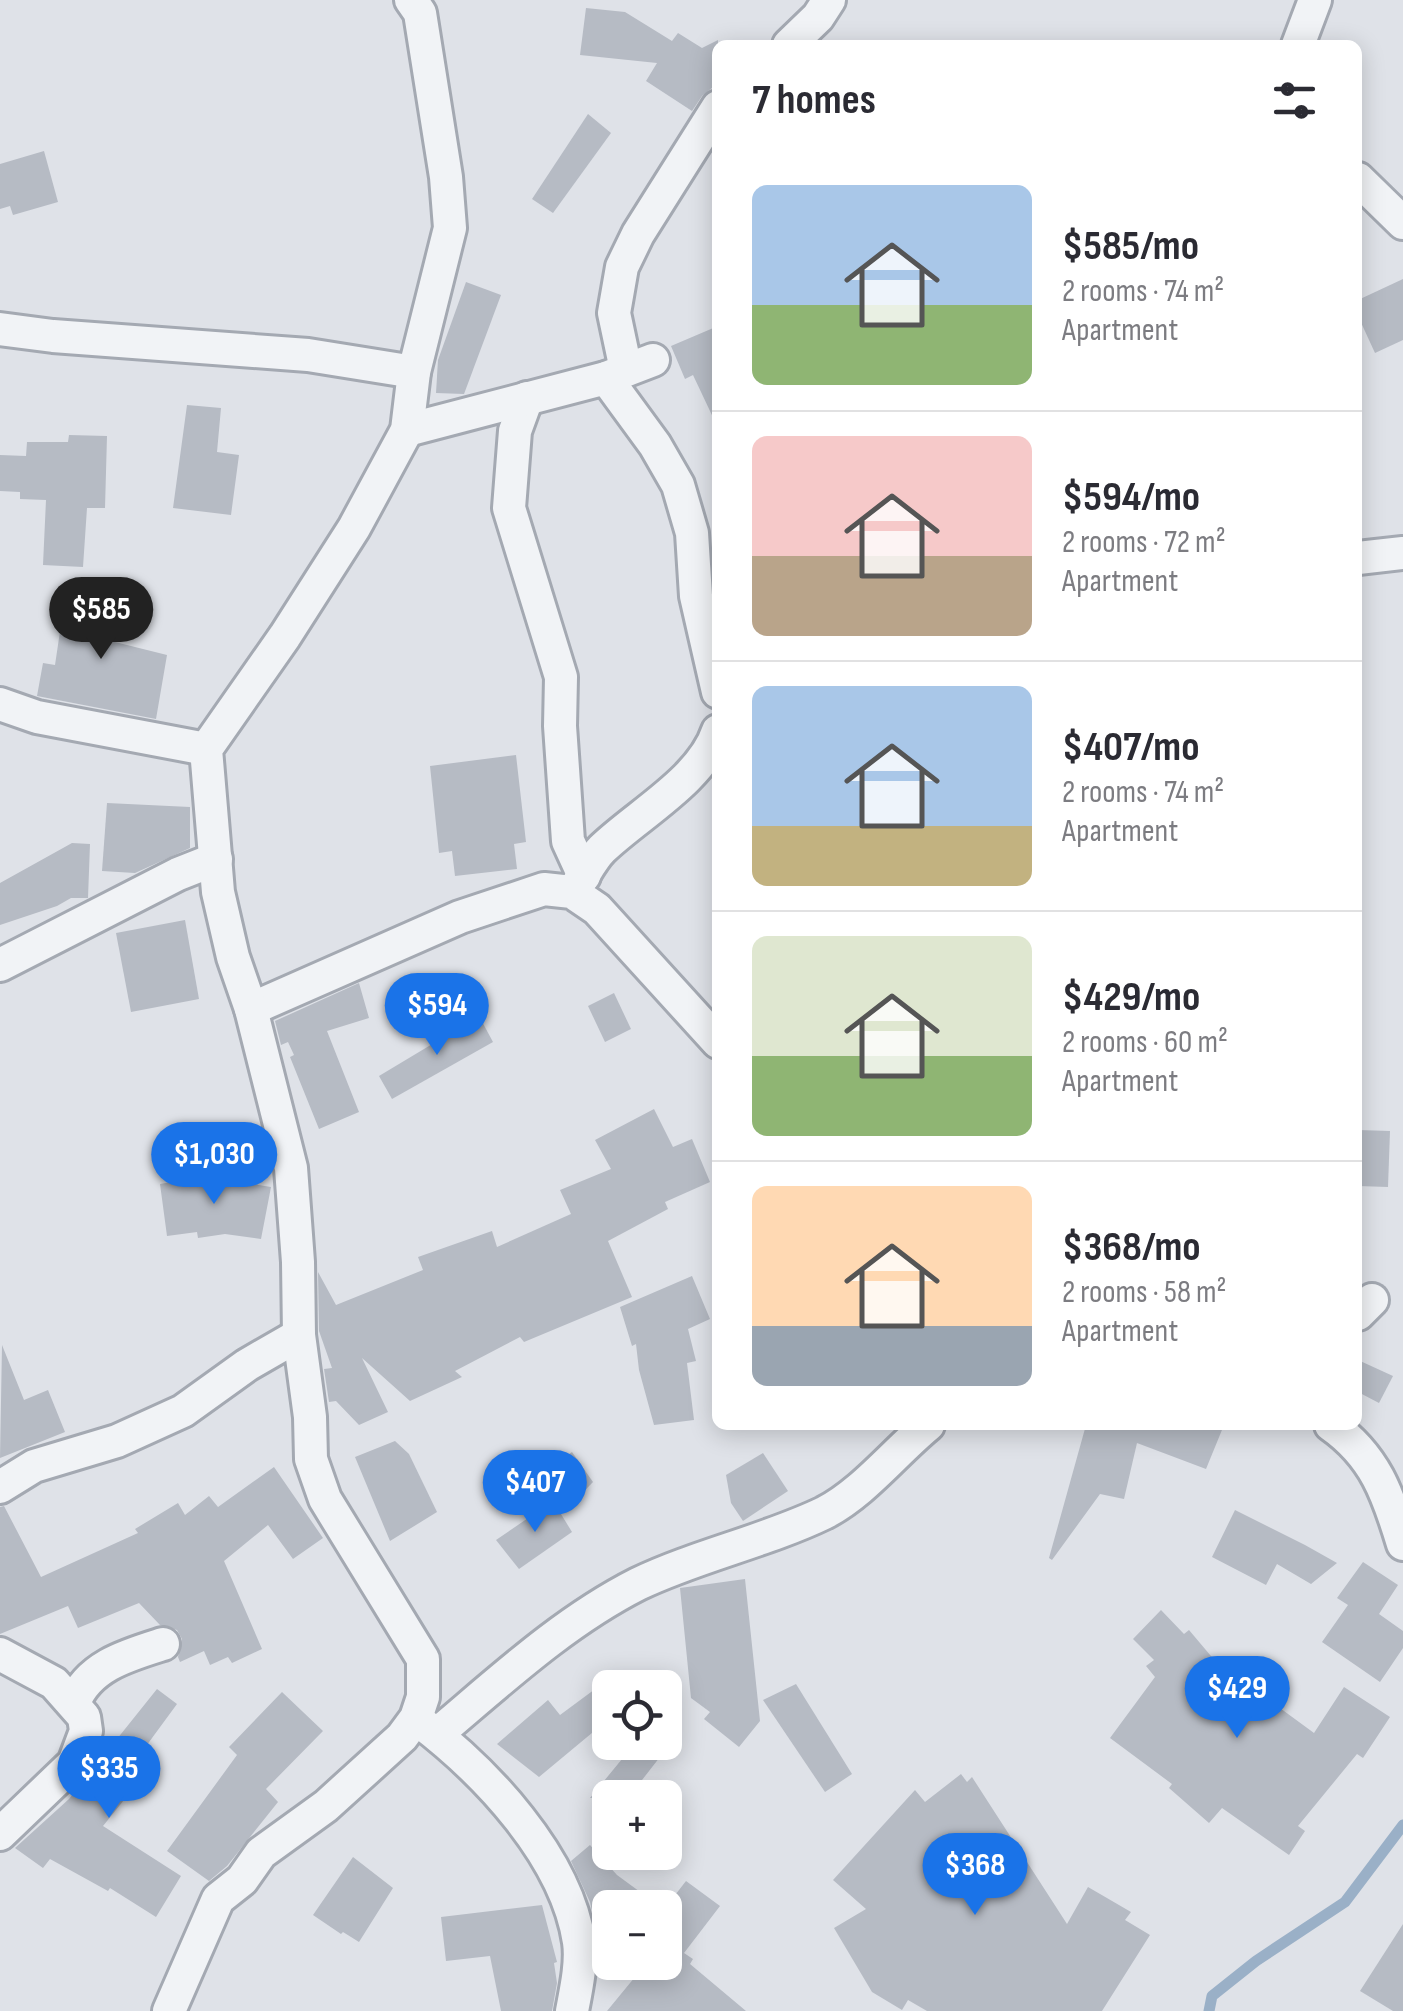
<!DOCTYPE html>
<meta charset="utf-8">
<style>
body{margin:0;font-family:"Sofia Sans Condensed",sans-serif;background:#f7f7f7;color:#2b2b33;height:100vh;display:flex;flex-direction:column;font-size:38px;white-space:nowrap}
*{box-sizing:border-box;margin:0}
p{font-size:32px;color:#7c7c81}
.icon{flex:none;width:55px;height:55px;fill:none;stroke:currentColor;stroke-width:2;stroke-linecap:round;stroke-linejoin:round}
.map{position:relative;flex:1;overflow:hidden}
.drawer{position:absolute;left:712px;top:40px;width:650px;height:1390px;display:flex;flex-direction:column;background:#fff;border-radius:15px;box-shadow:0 5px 25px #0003}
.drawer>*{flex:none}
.buttons{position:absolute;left:592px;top:1670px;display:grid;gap:20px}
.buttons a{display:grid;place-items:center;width:90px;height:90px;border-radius:15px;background:#fff;box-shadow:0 5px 25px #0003;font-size:50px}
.price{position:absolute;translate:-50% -85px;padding:0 22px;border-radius:35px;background:#1a73e8;color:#fff;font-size:32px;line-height:65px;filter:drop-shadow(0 2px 5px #0008)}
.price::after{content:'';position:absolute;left:50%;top:60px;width:30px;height:22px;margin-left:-15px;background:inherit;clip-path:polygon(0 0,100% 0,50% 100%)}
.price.selected{background:#222;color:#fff}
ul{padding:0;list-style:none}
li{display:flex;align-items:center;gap:30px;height:250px;padding:0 40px}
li+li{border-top:2px solid #e1e1e2}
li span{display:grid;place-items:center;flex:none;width:280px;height:200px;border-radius:15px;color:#555}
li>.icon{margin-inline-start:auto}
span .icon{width:120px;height:120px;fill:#fffc;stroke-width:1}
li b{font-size:42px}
h2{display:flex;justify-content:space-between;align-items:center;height:120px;padding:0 40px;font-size:42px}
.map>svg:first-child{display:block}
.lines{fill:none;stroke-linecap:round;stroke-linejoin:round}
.stream{stroke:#9ab0c7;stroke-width:11}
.building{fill:#b6bbc4}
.minor-casing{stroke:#a4a9b2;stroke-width:38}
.minor{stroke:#f1f3f6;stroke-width:32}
</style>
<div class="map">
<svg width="1403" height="2011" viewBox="0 0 1403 2011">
<rect width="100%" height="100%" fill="#dfe2e8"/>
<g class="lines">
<path class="stream" d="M1209,2011L1212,1996L1256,1961L1345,1902L1403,1825"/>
</g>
<g class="building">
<path d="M586,8L625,12L672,41L678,33L702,48L718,40V83L702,96L692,111L646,81L657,63L580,55Z"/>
<path d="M588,114L611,133L553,213L532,199Z"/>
<path d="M44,151L58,202L13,215L10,206L0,209V164Z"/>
<path d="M1403,279V340L1375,353L1358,316V300Z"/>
<path d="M466,282L501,295L464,394L436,393L438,360Z"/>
<path d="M718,326V428L693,375L685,379L671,346Z"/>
<path d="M187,405L221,408L217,452L239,455L231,515L173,508Z"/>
<path d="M69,435L107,436L105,508H87L83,567L43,565L46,500L20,499V492L0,491V455L26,456L27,442H68Z"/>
<path d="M66,591L116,596L111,641L167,655L156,719L37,696L43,663L55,665Z"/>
<path d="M516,755L526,842L514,844L517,869L455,876L452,851L439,853L430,766Z"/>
<path d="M107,803L190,807V848L135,873L102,871Z"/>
<path d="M72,843L90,844L88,898H71L57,906L0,925V883Z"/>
<path d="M185,920L199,999L131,1012L116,933Z"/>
<path d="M359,983L369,1018L327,1031L359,1112L319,1129L290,1057L294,1055L288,1042L281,1045L275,1021Z"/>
<path d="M614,993L631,1029L605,1042L588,1006Z"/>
<path d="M479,1016L493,1042L392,1099L379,1076Z"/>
<path d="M654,1109L673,1147L692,1139L710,1182L665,1202L668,1209L608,1241L632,1297L524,1342L520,1337L455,1371L462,1377L410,1401L362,1358L388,1412L359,1425L336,1401L329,1402L324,1369L332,1368L319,1331L318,1272L336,1305L423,1270L418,1257L492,1231L497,1247L571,1214L560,1190L611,1169L595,1140Z"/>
<path d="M1358,1130L1390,1131L1388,1187L1358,1186Z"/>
<path d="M182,1173L271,1187L261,1239L225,1234L198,1238L197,1232L167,1236L160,1184L183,1180Z"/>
<path d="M692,1276L710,1319L688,1329L696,1361L687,1363L694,1420L654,1425L639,1370L636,1344L632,1346L620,1307Z"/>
<path d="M2,1345L24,1400L48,1390L65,1432L0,1458Z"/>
<path d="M1358,1360L1393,1376L1379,1403L1358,1392Z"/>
<path d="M1086,1425H1224L1206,1469L1137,1443L1124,1499L1100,1494L1052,1560L1049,1558Z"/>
<path d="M395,1441L409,1454L437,1512L390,1541L355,1457Z"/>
<path d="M572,1452L593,1482L564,1512L540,1476Z"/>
<path d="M763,1453L788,1491L743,1521L731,1503L726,1475Z"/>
<path d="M274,1467L323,1538L293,1559L268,1525L224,1561L262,1649L232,1663L228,1657L210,1665L204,1651L180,1662L178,1657L182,1639L177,1630L160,1625L139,1603L78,1628L68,1606L0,1634V1507L4,1506L41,1577L138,1533L135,1529L178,1503L185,1515L209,1496L218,1507Z"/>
<path d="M553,1501L572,1532L519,1569L496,1540Z"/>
<path d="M1235,1510L1305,1545L1337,1563L1311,1584L1277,1564L1266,1585L1212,1557Z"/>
<path d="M1363,1562L1398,1585L1379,1614L1403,1631V1648L1380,1682L1322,1642L1348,1605L1337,1598Z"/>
<path d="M745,1579L760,1721L739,1747L704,1719L710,1712L691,1698L680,1588Z"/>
<path d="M1161,1610L1184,1634L1189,1630L1216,1662L1208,1668L1250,1717L1265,1697L1314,1733L1344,1687L1390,1717L1363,1758L1357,1754L1298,1826L1305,1831L1289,1855L1222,1808L1209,1823L1169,1788L1172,1784L1110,1738L1155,1677L1146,1666L1154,1660L1133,1639Z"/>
<path d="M610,1678V1718L539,1777L497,1744L548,1700L560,1715Z"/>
<path d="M796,1684L852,1774L825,1792L763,1700Z"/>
<path d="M157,1689L177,1704L141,1753L153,1764L103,1826L181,1876L156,1917L110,1888L108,1891L50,1859L43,1868L15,1848L69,1799Z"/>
<path d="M282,1692L323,1731L266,1789L278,1802L227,1866L209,1881L167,1851L237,1755L229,1747Z"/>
<path d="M665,1717L681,1730L628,1798H590L636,1742H665Z"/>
<path d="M961,1774L967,1782L972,1777L1067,1924L1088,1887L1131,1912L1125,1920L1150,1935L1102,2011H927L908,2000L902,2010L872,1992L834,1928L866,1909L833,1880L915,1790L925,1802Z"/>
<path d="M590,1845L617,1875L662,1908H610V1943L598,1935L590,1902L571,1861Z"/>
<path d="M353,1857L393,1888L359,1942L343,1932L341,1934L313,1915Z"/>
<path d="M686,1881L720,1906L684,1953L693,1959L690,1964L746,2011H607L644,1966L639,1962H665V1908Z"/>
<path d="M542,1905L557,1962L554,1963L557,1983L552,2011H501L490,1956L446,1961L441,1917Z"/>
<path d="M1403,1924V2011H1393L1360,1991Z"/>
</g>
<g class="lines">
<defs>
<g id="minor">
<path d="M789,45L818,17L829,0"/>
<path d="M1298,45L1315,0"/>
<path d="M1358,179L1403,223"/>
<path d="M0,329L53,336L308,355L414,372"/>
<path d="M626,370L614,313L622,267L638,234L718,107"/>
<path d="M606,378L655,445L678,485L692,533L696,596L718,692"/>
<path d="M527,398L515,431L509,508L561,677L560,726L568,841L584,876"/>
<path d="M407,430L606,378L653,360"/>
<path d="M1358,558L1403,553"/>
<path d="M0,704L37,717L206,749"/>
<path d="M575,888C584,876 591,860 602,849C637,815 702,780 718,731"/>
<path d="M0,965L178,874L216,859"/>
<path d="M251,1009L460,917L544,889L572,892L597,909L718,1042"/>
<path d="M1358,1314L1372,1300"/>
<path d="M1331,1425C1375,1456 1388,1494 1403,1544"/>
<path d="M0,1487L34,1466L117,1441L183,1411L247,1365L299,1335"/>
<path d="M0,1654L54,1683L84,1717L86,1731L74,1763L0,1834"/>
<path d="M74,1703C88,1666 128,1655 163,1644"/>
<path d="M419,1721C486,1772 566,1856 579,1942C582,1963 576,1990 572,2011"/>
<path d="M437,1734C500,1681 563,1622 638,1584C696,1556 766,1541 824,1513C863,1493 894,1453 928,1425"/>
<path d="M169,2011L218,1899L242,1880L261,1853L326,1806L402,1737L416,1718L423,1697V1659L325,1499L311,1459L310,1417L299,1335L298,1262L291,1168L251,1009L233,957L218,892L206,749L285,636L354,528L407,430L414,372L450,228L446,177L420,13L411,0"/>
</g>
</defs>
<use href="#minor" class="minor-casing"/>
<use href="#minor" class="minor"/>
</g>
</svg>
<div class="buttons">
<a><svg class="icon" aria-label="locate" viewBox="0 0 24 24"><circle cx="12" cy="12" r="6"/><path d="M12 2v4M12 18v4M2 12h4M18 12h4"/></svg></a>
<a>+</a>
<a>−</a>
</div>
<b class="price selected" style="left:101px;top:662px">$585</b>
<b class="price" style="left:437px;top:1058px">$594</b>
<b class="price" style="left:214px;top:1207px">$1,030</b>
<b class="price" style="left:535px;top:1535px">$407</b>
<b class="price" style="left:1237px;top:1741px">$429</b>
<b class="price" style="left:109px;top:1821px">$335</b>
<b class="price" style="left:975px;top:1918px">$368</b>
<section class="drawer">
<h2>7 homes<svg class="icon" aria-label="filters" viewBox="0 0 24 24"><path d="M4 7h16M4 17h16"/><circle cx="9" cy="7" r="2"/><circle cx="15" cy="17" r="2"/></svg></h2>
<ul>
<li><span style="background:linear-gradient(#a9c7e8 60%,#8fb573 0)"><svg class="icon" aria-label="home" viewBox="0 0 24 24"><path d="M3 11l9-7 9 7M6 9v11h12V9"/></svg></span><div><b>$585/mo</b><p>2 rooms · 74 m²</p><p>Apartment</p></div></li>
<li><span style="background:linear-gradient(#f6c9c9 60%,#b9a48a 0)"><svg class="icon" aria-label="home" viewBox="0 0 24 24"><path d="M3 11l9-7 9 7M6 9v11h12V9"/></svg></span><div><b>$594/mo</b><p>2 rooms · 72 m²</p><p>Apartment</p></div></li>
<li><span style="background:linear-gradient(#a9c7e8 70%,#c2b280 0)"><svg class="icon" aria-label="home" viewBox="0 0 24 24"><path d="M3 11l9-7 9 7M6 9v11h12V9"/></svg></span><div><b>$407/mo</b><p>2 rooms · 74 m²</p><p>Apartment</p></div></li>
<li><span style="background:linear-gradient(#dfe7d0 60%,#8fb573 0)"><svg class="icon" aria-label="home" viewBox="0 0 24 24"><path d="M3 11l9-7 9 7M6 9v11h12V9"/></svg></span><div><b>$429/mo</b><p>2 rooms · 60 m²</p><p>Apartment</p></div></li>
<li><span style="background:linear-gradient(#ffd9b3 70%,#9aa5b1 0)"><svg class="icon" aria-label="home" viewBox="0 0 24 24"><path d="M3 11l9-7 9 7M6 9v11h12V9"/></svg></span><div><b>$368/mo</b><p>2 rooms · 58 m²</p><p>Apartment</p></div></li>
</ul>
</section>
</div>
